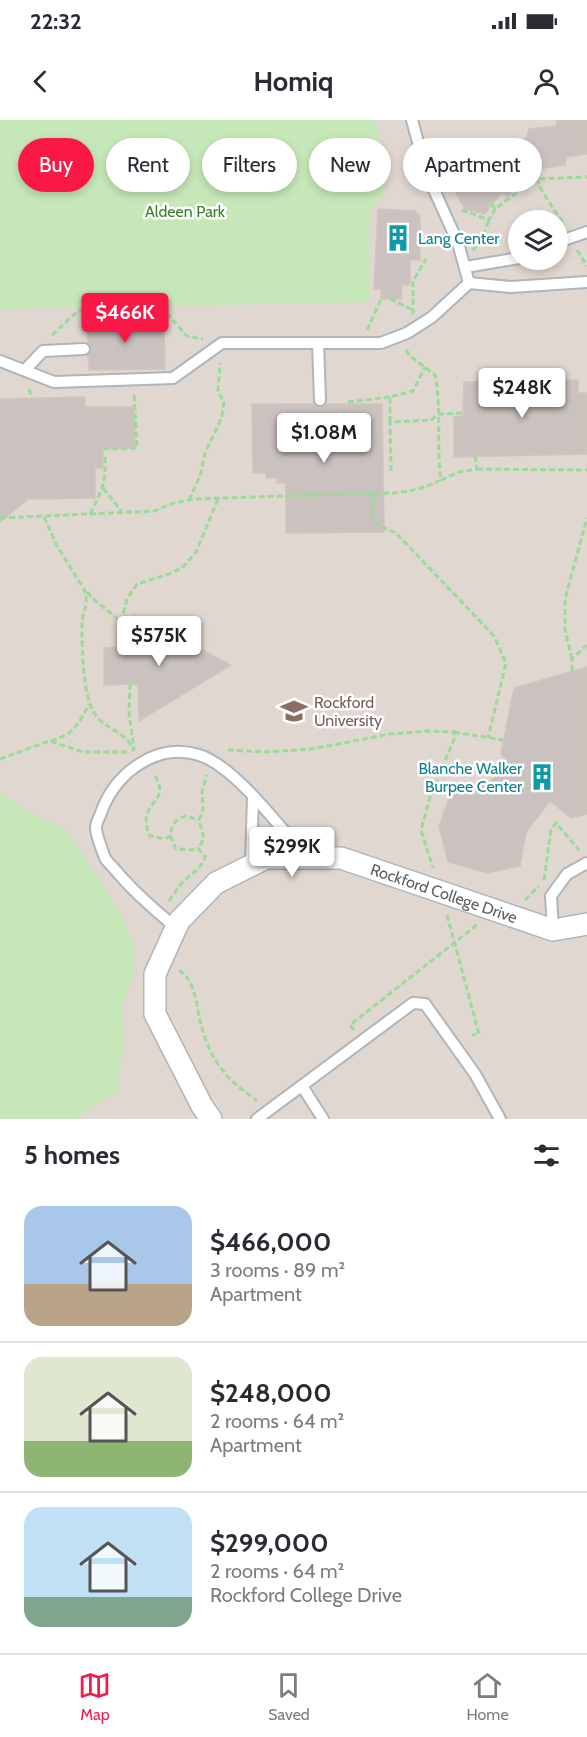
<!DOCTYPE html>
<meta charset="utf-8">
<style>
body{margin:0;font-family:Cabin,sans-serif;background:#f7f7f7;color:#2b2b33;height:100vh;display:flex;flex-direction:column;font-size:22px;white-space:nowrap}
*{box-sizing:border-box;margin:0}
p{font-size:20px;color:#7c7c81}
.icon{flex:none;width:33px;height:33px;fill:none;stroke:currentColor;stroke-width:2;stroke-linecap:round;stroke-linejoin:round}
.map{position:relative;height:999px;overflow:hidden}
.drawer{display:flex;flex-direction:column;background:#fff;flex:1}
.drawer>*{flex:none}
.guide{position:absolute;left:18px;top:18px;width:552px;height:54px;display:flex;gap:12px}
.fabs{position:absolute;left:508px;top:90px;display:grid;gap:12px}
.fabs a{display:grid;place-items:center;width:60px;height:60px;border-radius:50%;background:#fff;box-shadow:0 3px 9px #0003;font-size:30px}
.price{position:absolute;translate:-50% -51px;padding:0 14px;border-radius:6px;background:#fff;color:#222;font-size:20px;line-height:39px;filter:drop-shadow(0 2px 3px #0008)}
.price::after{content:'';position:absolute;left:50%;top:36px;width:18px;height:14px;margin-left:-9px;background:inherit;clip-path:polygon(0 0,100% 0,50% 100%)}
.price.selected{background:#fa1847;color:#fff}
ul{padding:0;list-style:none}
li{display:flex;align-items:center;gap:18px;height:150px;padding:0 24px}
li+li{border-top:2px solid #e1e1e2}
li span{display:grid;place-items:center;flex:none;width:168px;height:120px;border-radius:18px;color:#555}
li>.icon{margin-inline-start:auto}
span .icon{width:72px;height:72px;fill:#fffc;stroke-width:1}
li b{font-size:26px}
h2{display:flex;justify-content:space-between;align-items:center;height:72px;padding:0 24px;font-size:26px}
.chip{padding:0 21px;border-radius:27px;background:#fff;box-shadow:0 3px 9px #0003;font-size:21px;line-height:54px}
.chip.selected{background:#fa1847;color:#fff}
.status{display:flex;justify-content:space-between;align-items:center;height:42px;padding:0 30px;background:#fff;direction:ltr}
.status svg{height:16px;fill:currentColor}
header{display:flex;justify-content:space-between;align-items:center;height:78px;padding:0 24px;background:#fff;font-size:27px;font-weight:700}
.menu{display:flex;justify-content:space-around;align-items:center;height:84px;border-top:2px solid #e1e1e2;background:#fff;font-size:16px;color:#7c7c81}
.menu a{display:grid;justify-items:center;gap:3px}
.menu .selected{color:#fa1847}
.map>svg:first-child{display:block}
.education{fill:#dfd7d0;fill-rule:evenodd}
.green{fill:#c6e8b8}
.building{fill:#cac2be;stroke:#d2c5bd;stroke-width:1.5}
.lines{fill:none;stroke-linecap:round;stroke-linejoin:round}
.service-casing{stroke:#b0b5b9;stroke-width:14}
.minor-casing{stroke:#b0b5b9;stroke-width:24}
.path{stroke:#9bdb9a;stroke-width:3;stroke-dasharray:6 3;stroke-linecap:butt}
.service{stroke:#fff;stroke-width:10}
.minor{stroke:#fff;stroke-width:21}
.labels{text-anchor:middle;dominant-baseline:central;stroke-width:5;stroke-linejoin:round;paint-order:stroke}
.park-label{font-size:16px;fill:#3f802a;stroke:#fff}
.culture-label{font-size:16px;fill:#0d838f;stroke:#fff;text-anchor:start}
.education-label{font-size:16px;fill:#785e54;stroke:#fff;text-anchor:start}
.street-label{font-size:16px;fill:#585f62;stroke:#fff}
</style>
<div class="status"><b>22:32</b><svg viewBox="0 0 49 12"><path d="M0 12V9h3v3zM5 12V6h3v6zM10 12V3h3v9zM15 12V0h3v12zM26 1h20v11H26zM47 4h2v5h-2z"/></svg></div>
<header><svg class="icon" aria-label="back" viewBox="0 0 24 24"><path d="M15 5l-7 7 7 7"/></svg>Homiq<svg class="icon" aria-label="person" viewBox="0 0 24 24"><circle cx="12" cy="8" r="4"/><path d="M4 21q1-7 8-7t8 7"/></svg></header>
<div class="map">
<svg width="587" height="999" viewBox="0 0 587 999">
<rect width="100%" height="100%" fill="#ede6df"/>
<path class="education" d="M370,0H587V999H0V182H370ZM519,100H558V140H519Z"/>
<g class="green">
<path d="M0,0H376L384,72L370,92V182L0,189Z"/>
<path d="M0,673L28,692L67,710L123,798L135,830L132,858L121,889L124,917L117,971L80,994L77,999H0Z"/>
</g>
<g class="building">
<path d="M566,0H587V34L567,37L565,45L530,50L508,76L501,73L485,94L465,89L455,71L475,48L481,47L497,25L505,28L526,18L529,9L556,6L557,1Z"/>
<path d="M378,89L415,91L420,96V140H410V165H401L402,179H381V169H374Z"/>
<path d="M93,196L150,197L151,210H164L165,249L89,250L88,235L91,229L88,223V212H93Z"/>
<path d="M578,260V273H587V334L454,337V297L463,296L464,262Z"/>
<path d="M85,277V287H134L135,328L103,329V348H95V378L28,379L0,402V279Z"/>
<path d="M252,284H314L320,287L326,284H382L384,412L286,413V363H277V358H266V353H253Z"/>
<path d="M135,495L231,545L139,601L138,564L104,565V528L136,527Z"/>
<path d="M587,547V694L571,698L550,681L526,712L520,746L487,753L448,742L439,706L450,675L482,667L510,646L501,633L514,568Z"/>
</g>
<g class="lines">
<defs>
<g id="service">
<path d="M412,0L426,52L458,123L469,163"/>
<path d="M558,122L587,112"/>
<path d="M466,147L519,138"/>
<path d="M318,223L320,280"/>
<path d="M0,241L54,262L173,258L222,223H381L407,213L432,197L469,163L511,167L587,162"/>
<path d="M25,250L43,231L84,229"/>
<path d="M251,745L253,677"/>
<path d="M176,808C155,790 135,773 117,752C113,747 108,743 105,738C102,730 96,715 96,707C96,702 101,695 102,690C117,652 157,622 199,635C235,646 281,709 307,738"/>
<path d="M553,810L551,776L567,754L587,743"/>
<path d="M302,966L323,999"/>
<path d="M257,999L413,883L425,884L475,954L500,999"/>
</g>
<g id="minor">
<path id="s1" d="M211,999L202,986L155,894V854L179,801L216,763L266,738H341L553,810L587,804"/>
</g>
</defs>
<use href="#service" class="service-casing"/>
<use href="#minor" class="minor-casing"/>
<g class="path">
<path d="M533,50L541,69L564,105"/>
<path d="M443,55H459"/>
<path d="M492,84L495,89L519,71L532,57L538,59L587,57"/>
<path d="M462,90L489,100L495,89"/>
<path d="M473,130L483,116L489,100"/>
<path d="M577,130L587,146"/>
<path d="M390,179L411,189"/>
<path d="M413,194V161L426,139"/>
<path d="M367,210L381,179"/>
<path d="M52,215L78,191L114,187L163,189L187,216L203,219"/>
<path d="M29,269L32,279"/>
<path d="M348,282L390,277"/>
<path d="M390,302V277L413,271L425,247"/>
<path d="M103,329L137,328L134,273"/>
<path d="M477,349L587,350"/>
<path d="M391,351L390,302L431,300L439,294L463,293"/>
<path d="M441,360L459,352L477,349L475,336"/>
<path d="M103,368L122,392"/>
<path d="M374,373C399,374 418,371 441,360C436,325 442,289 435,255L409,235L406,229"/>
<path d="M189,380L200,356L205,333L222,297L224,282L218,271L220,243"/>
<path d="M90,394C102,371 106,363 105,337H103"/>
<path d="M44,397L57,426L84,469C90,484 82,491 82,505C82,527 83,570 92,589C99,604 111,607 123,616C128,619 131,626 134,631"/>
<path d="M0,398L155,391L173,383L194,379L374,373L372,395L376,404L396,413L494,516L506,543L488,618"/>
<path d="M87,472C106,494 124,494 130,527"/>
<path d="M121,502L127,479L137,464L172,453L184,446L196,432L218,379"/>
<path d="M572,539L565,510V479L587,398"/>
<path d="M572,551V539L587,525"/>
<path d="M130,564L129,593L134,629"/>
<path d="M454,612L503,620"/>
<path d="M51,621C74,614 79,604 89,584"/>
<path d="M228,630L267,632L312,629L390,614L426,611L454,612L455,617L430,677L421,710L433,748"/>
<path d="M0,639L49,621L83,632H129"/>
<path d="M155,656C173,684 134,681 150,716L165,719L170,716C172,705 174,701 185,696L199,700"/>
<path d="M170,716L176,729L192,730L198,728"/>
<path d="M544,760L551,710L556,703L579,730"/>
<path d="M525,780L539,766"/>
<path d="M169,781C173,775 177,769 181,764C190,754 201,750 205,737L198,728L204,719L199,700L203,690L202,671L207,655"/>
<path d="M447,795L479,914L472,915"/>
<path d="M179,850C195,860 196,883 200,900C205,923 215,944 232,961C239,968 249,974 257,981"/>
<path d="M354,910L350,905L478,804"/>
</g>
<use href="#service" class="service"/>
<use href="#minor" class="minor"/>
</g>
<defs>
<symbol id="building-bare" viewBox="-9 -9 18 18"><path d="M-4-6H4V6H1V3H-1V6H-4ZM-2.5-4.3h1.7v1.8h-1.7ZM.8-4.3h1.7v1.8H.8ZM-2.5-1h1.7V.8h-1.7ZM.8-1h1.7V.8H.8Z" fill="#0f9aa8" stroke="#fff" stroke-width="2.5" paint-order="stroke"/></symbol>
<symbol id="university-bare" viewBox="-9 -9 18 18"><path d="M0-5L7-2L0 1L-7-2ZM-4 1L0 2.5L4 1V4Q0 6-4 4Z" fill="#8d6e63" stroke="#fff" stroke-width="2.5" paint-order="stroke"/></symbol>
</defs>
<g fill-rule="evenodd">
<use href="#building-bare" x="379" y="99" width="38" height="38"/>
<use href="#university-bare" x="275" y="572" width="38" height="38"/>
<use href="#building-bare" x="523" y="638" width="38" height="38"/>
</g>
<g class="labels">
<g class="park-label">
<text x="185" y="91">Aldeen Park</text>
</g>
<g class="culture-label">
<text x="418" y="118">Lang Center</text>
<text x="522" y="648" text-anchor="end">Blanche Walker<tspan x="522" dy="18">Burpee Center</tspan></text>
</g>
<g class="education-label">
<text x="314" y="582">Rockford<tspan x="314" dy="18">University</tspan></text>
</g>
<g class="street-label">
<text stroke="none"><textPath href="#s1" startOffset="510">Rockford College Drive</textPath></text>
</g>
</g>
</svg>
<div class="fabs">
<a><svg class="icon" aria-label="layers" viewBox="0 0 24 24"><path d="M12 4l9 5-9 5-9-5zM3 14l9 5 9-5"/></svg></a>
</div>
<b class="price selected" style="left:125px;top:224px">$466K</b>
<b class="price" style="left:522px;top:299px">$248K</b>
<b class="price" style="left:324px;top:344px">$1.08M</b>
<b class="price" style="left:159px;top:547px">$575K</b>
<b class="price" style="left:292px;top:758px">$299K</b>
<div class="guide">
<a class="chip selected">Buy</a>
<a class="chip">Rent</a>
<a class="chip">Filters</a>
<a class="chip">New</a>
<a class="chip">Apartment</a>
</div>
</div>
<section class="drawer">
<h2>5 homes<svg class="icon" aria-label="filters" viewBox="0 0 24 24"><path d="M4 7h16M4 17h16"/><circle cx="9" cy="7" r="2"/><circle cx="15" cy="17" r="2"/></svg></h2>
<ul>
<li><span style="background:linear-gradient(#a9c7e8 65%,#b9a48a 0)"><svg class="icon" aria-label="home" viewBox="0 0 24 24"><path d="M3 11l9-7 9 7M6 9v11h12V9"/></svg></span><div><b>$466,000</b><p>3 rooms · 89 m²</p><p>Apartment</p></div></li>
<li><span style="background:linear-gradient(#dfe7d0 70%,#8fb573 0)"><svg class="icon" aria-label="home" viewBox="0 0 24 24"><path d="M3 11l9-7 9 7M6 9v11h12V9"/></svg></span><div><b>$248,000</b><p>2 rooms · 64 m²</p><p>Apartment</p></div></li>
<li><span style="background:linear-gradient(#bfe0f5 75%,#7fa58c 0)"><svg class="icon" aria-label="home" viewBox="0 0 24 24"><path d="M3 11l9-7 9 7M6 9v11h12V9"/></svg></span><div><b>$299,000</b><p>2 rooms · 64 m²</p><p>Rockford College Drive</p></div></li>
</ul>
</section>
<nav class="menu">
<a class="selected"><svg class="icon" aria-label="map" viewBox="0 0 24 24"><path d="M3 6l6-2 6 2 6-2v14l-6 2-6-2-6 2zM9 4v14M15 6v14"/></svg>Map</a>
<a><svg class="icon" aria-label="saved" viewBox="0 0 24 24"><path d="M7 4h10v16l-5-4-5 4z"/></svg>Saved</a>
<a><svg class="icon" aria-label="home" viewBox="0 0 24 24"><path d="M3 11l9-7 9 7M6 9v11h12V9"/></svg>Home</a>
</nav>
